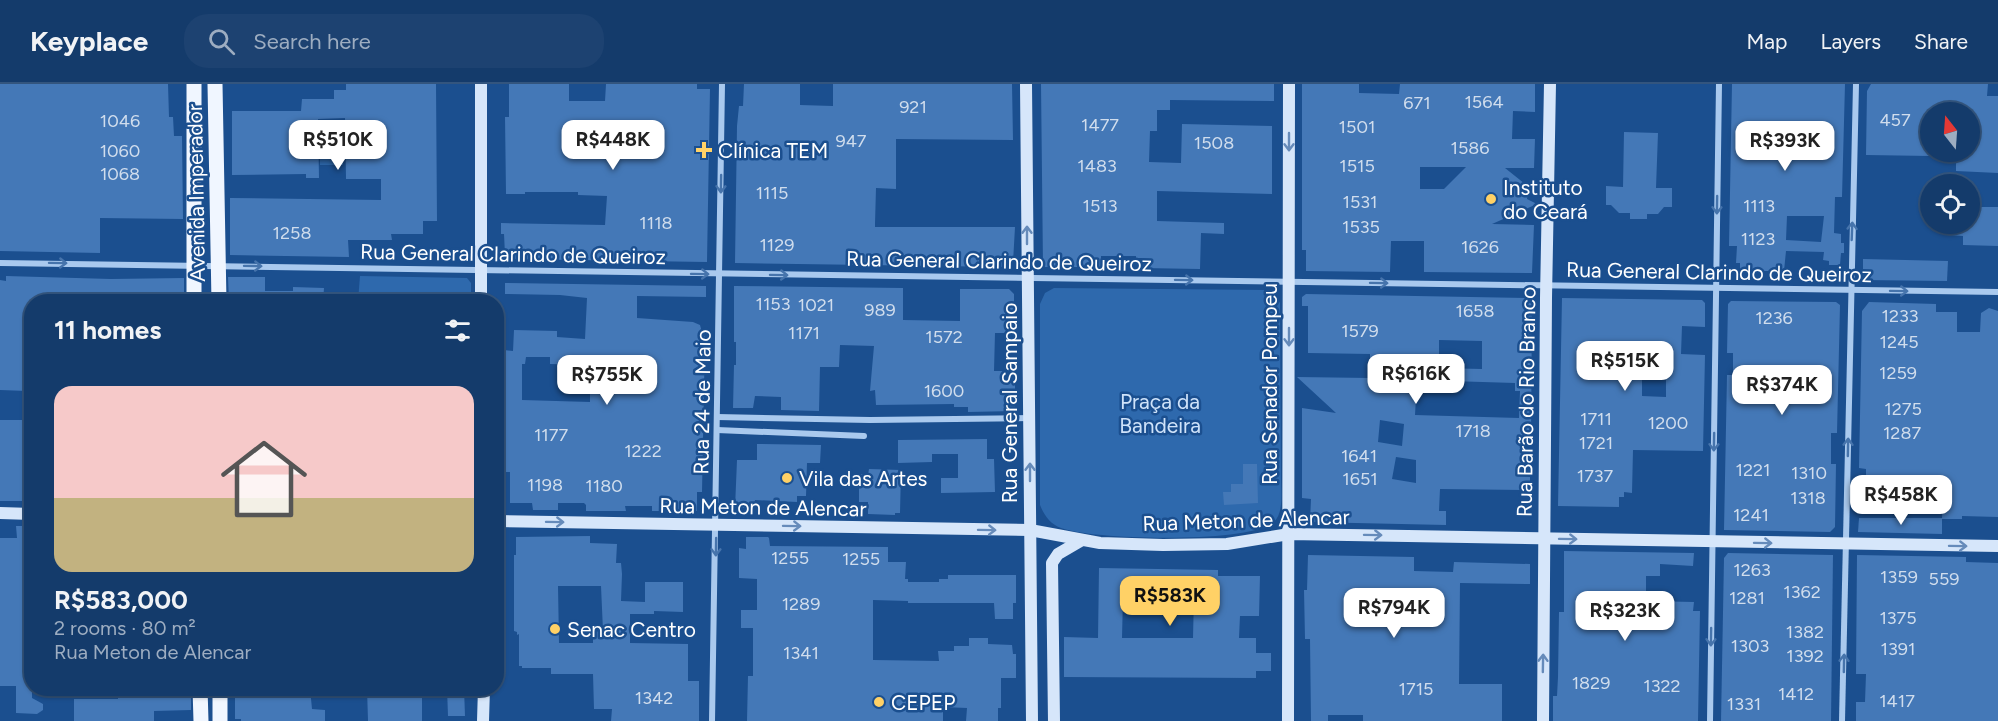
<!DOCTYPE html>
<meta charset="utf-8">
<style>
body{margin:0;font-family:Figtree,sans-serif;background:#1d4271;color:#f1f3f6;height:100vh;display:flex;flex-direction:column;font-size:22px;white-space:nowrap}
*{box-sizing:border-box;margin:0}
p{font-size:20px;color:#9dadc1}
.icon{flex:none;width:33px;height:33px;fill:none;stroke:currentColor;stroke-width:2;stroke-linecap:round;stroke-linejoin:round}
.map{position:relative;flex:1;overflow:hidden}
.drawer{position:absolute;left:24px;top:210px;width:480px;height:402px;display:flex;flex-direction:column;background:#143b6b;border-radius:24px;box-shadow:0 2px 4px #0004,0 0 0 2px #33557e}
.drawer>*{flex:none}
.needle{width:39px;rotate:343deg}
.buttons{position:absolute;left:1920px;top:18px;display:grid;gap:12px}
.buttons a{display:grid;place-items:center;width:60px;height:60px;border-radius:50%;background:#143b6b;box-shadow:0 2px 4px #0004,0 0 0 2px #33557e;font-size:30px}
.price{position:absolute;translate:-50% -51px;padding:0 14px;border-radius:12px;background:#fff;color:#222;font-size:20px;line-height:39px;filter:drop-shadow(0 2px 3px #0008)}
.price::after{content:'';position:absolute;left:50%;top:36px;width:18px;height:14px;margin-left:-9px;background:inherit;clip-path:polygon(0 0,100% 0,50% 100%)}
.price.current{background:#ffd166;color:#111}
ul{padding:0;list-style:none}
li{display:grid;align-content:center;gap:12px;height:318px;padding:0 30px}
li+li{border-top:2px solid #33557e}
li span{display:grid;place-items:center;height:186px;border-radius:18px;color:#555}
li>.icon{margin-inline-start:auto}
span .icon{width:108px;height:108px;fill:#fffc;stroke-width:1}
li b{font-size:26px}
h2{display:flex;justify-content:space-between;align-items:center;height:72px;padding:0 30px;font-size:26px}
header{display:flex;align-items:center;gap:36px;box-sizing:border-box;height:84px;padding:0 30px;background:#143b6b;border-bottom:2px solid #33557e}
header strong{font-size:28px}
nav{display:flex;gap:33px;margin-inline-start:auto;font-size:21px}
.search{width:420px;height:54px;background:#1d4271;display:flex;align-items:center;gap:15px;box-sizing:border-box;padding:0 21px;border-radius:24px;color:#9dadc1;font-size:22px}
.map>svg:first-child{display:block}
.green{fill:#2e69ad}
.building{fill:#4478b7;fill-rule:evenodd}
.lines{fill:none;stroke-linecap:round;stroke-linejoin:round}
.street{stroke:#a9c9ee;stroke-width:6}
.secondary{stroke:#d6e6fa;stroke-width:12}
.primary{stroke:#f0f6ff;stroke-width:15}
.oneway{stroke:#668bba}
.oneway2{stroke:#4674ac}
.poi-dot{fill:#ffd166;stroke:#1b4f8f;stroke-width:2}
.labels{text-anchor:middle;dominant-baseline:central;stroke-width:5;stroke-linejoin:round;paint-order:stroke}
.number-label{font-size:18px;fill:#d0dded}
.poi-label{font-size:21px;fill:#fff;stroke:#1b4f8f;text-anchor:start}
.street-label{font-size:21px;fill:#fff;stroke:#1b4f8f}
.park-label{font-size:21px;fill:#cfe3fa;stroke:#1b4f8f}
</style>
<header>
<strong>Keyplace</strong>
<div class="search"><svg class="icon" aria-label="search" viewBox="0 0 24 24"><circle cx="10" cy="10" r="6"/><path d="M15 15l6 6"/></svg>Search here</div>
<nav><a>Map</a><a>Layers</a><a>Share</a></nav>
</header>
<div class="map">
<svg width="1998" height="637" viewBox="0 0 1998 637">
<rect width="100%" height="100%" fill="#1b4f8f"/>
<g class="green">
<rect x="320" y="38" width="23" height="43"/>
<path d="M360,192L467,194L471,199V217H358Z"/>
<path d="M1054,204L1267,206L1274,209L1280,219L1281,394C1281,408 1284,428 1274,438C1250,460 1092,456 1061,444C1050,440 1044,431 1040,421V220L1045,209Z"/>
</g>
<g class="building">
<path d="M0,0H168L169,33H173L174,52H182L183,135L100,134V169L0,167Z"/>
<path d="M346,0H436L437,137H423V150H391L392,156H348L349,173L230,171V114L381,116V95H346L345,34L318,35L319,94H306V90L232,91V27H301L302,15H334V6H346Z"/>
<path d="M509,0H569V17H605L606,0H697V5H710L707,178L509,175L505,171L504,150H501V139L605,141L607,112L578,111V108H525V110H506L505,33H509Z"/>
<path d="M744,0H800V21L833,22V0H1012L1013,56L896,55V105L876,104L875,140V143H1015L1013,179L1009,183L735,179L737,42L739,22H743Z"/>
<path d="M1041,0H1274V17L1170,16V26H1157V47H1150L1149,78L1181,79L1182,40L1272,42V110L1157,107V137L1224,139V150L1201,149L1200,185L1142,184V174H1136V172H1101V183H1043Z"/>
<path d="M1302,0H1359V9L1399,10L1400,0H1535V28L1513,27L1512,55H1535L1534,84H1505L1529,103L1527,115L1537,120L1492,140L1534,141L1532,189L1424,188V157H1391L1390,188L1306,187V166H1302ZM1420,83H1466L1444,105H1420Z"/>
<path d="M1732,0H1845L1842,113H1835L1834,149L1841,150V159H1844V169H1841L1840,181H1829V177L1823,176L1824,168L1786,167L1784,187H1740V179H1736L1737,162H1729ZM1787,132H1824L1821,158L1786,156Z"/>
<path d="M1871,0H1988L1987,12H1998V89L1956,87V68H1970V28H1930V72L1866,71L1867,7Z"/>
<path d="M1624,48L1658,49L1656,104H1672V123H1664L1658,130H1647V135H1630V129H1619L1611,121H1606V102L1623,103Z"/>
<path d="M1970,123H1998V162L1963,161V152L1948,151L1949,140H1970Z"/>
<path d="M1863,175L1948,177L1947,197L1863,196Z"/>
<path d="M6,192L111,195L184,194V218H32V231H28L27,307L0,306V196L6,197Z"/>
<path d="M228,193H265V207H293V203L324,204L323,218H229Z"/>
<path d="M505,199L706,202V213L637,212V234L693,238L700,241L703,252H705L702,408H697V427H652V422H625L626,427H586V421L584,419H558V426H533L532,419H510V388H504V266L513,267L514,246L557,247V253L585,255L587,214L560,211L505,210ZM526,273H550V280L590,281V318L522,316V280H525Z"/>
<path d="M734,202L903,204V236L960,237V205H1009L1014,210V249H995L994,287H1015V327L968,328V323H954V320L876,321L875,306L870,307L874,262L840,261L839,283H820L819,327L781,326V313L755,312L753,324H733L734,281H736V258H734Z"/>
<path d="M1306,210L1532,214L1531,352H1525L1524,383H1530V398H1523V406L1440,405L1439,427H1446V441L1310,438L1311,415L1302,414V324L1336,329L1297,293L1370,294V270L1308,269V222H1302V213ZM1439,256L1482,257V285L1439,284ZM1417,296L1515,299V307H1520L1519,334L1415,331ZM1380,336L1404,340L1402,362L1378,358ZM1396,373L1416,376V399L1392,395Z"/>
<path d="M1562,214L1702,216L1705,219V243L1682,242L1681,270L1705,271L1703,367L1633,366L1632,409L1624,408V413H1619V423L1558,422ZM1642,278L1666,279V313L1642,312Z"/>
<path d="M1731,217L1836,218L1840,221L1837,349H1831V380H1836L1835,443L1830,448L1724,446L1727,291H1733V269H1727L1728,220Z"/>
<path d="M1869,218L1936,220V228H1957V248H1980L1981,229L1989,224L1998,227V433L1962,432V435H1942L1943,405L1866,404V385L1859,384L1862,227Z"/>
<rect x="0" y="336" width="32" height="81"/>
<path d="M987,355V375H994L995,408L941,409V394H958V370H932V378L898,379V356Z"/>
<path d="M757,360L821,361L820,379H807L806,412H797V418L755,416L754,424H735L737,376H757Z"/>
<path d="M1243,380H1257L1258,419L1224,421L1223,408H1231V400H1243Z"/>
<path d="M869,385L901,386L900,429H895V431L868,430V418H859V390L868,391Z"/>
<path d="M1859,434H1942V450L1858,448Z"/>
<path d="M16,442H32V556H24V578H32V614L43,620V626L37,630L16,629V602H0V454H17Z"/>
<path d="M590,452V459L617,460L616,479H621L622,490L621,517L645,518V498H683V528L654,527V530H630V559L688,560V597H699V637H611L612,625H594L593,590H551V584H522V582H519V550L517,551V548L514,547V471H516V453ZM558,502H601L603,547L593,548V559H559Z"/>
<path d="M746,453H768L769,454L770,462L888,463V478H906L905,495H908V498H939V495H948V491H1016V519H1013V535H995L994,519H908V517L873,516V576L939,577L938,567H954V562H969V554H988V560L1012,561L1013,570H1016V594H1001V624H998V637H966L967,624L943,623V637H747L748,592H753V544H741V526H757V495L739,494V464L746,465Z"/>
<path d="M1564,467L1694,469L1693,482L1660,480V492H1646V517L1694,518L1693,527H1700L1698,637H1553V612H1557L1558,593L1559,528H1564Z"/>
<path d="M1728,469L1833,471L1831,637H1721L1724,474Z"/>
<path d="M1308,471L1414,473V487L1453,488L1454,478L1530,480V500L1460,499L1459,600H1502V637H1363V631H1328V637H1311L1310,555H1305L1304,506H1307Z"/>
<path d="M1857,471L1966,473V478L1998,479V637H1856V618H1865L1866,590H1856Z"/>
<path d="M1099,484L1218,486V492H1260L1259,532H1240L1239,554H1256V569H1271V587H1256V594L1064,593V553L1098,554ZM1170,510H1194L1193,554H1122L1123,513L1146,514V524H1170Z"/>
<path d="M118,604H186L187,613H191V626L154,627V637H74V615H118Z"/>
<path d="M245,604H310L312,625L325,626V637H241V635H235V606H245Z"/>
<path d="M367,604H422V637H368Z"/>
<path d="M447,604H464L465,632H448Z"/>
</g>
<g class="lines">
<g class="street">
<path d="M0,179L1998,208"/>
<path d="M717,333L870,336L1030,334"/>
<path d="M717,346L864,352"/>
<path d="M712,637L722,0"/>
<path d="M1710,637L1719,0"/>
<path d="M1842,637L1856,0"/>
</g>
<g class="secondary">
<path d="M1026,0L1032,637"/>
<path d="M481,218V0"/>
<path d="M0,429L32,430"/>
<path d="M496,437L1030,446L1100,459L1163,461L1227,460L1289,450L1998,462"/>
<path d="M483,637L484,604"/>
<path d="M1054,637L1052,479L1058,470L1082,456"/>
<path d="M1288,637L1289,0"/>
<path d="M1543,637L1546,214L1550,0"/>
</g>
<g class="primary">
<path d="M194,0V218"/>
<path d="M215,0L219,218"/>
<path d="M200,604L201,637"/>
<path d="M220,604V637"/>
</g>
</g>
<defs><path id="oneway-shaft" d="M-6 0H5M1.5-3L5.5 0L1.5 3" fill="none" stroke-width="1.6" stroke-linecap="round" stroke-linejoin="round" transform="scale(1.5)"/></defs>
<g class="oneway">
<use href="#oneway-shaft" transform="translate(1289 58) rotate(90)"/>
<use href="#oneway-shaft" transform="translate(1027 151) rotate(-90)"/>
<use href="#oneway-shaft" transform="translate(1289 253) rotate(90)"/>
<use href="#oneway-shaft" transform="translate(1030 388) rotate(-90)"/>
<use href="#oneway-shaft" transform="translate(555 438) rotate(1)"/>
<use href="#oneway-shaft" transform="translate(792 442) rotate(1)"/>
<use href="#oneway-shaft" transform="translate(987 446) rotate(1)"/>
<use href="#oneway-shaft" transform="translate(1373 451) rotate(1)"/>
<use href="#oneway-shaft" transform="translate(1568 455) rotate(1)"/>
<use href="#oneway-shaft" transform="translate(1763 459) rotate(1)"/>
<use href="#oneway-shaft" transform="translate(1958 462) rotate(1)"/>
<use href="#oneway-shaft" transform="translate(1543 579) rotate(-89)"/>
</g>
<g class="oneway2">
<use href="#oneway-shaft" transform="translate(721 100) rotate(91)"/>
<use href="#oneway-shaft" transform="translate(1717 121) rotate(91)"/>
<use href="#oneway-shaft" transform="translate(1852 147) rotate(-88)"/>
<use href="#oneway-shaft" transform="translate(58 179) rotate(1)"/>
<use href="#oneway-shaft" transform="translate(253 182) rotate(1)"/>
<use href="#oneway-shaft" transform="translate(700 190) rotate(1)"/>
<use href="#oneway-shaft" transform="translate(779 191) rotate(1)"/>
<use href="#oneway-shaft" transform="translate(1184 196) rotate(1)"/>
<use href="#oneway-shaft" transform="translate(1379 199) rotate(1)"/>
<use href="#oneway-shaft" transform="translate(1899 207) rotate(1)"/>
<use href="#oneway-shaft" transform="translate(1714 358) rotate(91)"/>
<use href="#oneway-shaft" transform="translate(1848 363) rotate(-89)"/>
<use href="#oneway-shaft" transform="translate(716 463) rotate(91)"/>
<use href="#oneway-shaft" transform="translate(1711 553) rotate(91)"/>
<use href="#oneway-shaft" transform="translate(1844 579) rotate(-89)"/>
</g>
<g class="poi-dot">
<path d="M701 57h6v6h6v6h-6v6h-6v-6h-6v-6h6z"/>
<circle cx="1491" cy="115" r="6"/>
<circle cx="787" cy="394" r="6"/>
<circle cx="555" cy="545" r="6"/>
<circle cx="879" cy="618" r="6"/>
</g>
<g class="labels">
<g class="number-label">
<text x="1484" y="18">1564</text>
<text x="1417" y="19">671</text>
<text x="913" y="23">921</text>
<text x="1895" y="36">457</text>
<text x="120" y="37">1046</text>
<text x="1100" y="41">1477</text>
<text x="1357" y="43">1501</text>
<text x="851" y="57">947</text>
<text x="1214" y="59">1508</text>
<text x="1470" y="64">1586</text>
<text x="120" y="67">1060</text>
<text x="1097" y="82">1483</text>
<text x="1357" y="82">1515</text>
<text x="120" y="90">1068</text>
<text x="772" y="109">1115</text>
<text x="1360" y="118">1531</text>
<text x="1100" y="122">1513</text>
<text x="1759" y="122">1113</text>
<text x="656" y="139">1118</text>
<text x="1361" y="143">1535</text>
<text x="292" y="149">1258</text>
<text x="1758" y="155">1123</text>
<text x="777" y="161">1129</text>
<text x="1480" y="163">1626</text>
<text x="773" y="220">1153</text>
<text x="816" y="221">1021</text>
<text x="880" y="226">989</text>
<text x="1475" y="227">1658</text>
<text x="1900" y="232">1233</text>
<text x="1774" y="234">1236</text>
<text x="1360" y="247">1579</text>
<text x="804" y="249">1171</text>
<text x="944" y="253">1572</text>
<text x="1899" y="258">1245</text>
<text x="1898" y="289">1259</text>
<text x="944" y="307">1600</text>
<text x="1903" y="325">1275</text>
<text x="1596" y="335">1711</text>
<text x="1668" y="339">1200</text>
<text x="1473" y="347">1718</text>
<text x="1902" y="349">1287</text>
<text x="551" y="351">1177</text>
<text x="1596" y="359">1721</text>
<text x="643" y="367">1222</text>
<text x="1359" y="372">1641</text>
<text x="1753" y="386">1221</text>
<text x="1809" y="389">1310</text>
<text x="1595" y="392">1737</text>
<text x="1360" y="395">1651</text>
<text x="545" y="401">1198</text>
<text x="604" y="402">1180</text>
<text x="1808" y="414">1318</text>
<text x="1751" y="431">1241</text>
<text x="790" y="474">1255</text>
<text x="861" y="475">1255</text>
<text x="1752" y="486">1263</text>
<text x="1899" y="493">1359</text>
<text x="1944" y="495">559</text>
<text x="1802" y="508">1362</text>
<text x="1747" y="514">1281</text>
<text x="801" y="520">1289</text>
<text x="1898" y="534">1375</text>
<text x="1805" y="548">1382</text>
<text x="1750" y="562">1303</text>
<text x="1898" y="565">1391</text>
<text x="801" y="569">1341</text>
<text x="1805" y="572">1392</text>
<text x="1591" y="599">1829</text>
<text x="1662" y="602">1322</text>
<text x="1416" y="605">1715</text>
<text x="1796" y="610">1412</text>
<text x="654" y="614">1342</text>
<text x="1897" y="617">1417</text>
<text x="1744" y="620">1331</text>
</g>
<g class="poi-label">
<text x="718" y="66">Clínica TEM</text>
<text x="1503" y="103">Instituto<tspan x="1503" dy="24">do Ceará</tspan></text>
<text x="799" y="394">Vila das Artes</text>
<text x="567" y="545">Senac Centro</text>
<text x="891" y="618">CEPEP</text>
</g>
<g class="street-label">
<text transform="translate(196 109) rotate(-91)">Avenida Imperador</text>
<text transform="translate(513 170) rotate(1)">Rua General Clarindo de Queiroz</text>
<text transform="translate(999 177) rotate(1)">Rua General Clarindo de Queiroz</text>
<text transform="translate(1719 188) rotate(1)">Rua General Clarindo de Queiroz</text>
<text transform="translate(1269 300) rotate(-90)">Rua Senador Pompeu</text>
<text transform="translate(702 318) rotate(-89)">Rua 24 de Maio</text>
<text transform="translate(1526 318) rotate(-89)">Rua Barão do Rio Branco</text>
<text transform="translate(1009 319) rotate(-90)">Rua General Sampaio</text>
<text transform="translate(763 423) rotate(1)">Rua Meton de Alencar</text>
<text transform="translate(1246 436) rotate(-2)">Rua Meton de Alencar</text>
</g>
<g class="park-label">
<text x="1160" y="317">Praça da<tspan x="1160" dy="24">Bandeira</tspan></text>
</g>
</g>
</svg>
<div class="buttons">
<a><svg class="needle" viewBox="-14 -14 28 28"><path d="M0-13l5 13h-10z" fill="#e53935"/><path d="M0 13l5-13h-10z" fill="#9dadc1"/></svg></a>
<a><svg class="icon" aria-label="locate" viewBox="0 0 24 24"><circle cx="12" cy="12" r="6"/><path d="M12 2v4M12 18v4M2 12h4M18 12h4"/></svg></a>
</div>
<b class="price" style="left:338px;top:87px">R$510K</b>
<b class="price" style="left:613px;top:87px">R$448K</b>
<b class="price" style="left:1785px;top:88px">R$393K</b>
<b class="price" style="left:1625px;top:308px">R$515K</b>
<b class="price" style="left:1416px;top:321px">R$616K</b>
<b class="price" style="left:607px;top:322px">R$755K</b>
<b class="price" style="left:1782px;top:332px">R$374K</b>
<b class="price" style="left:1901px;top:442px">R$458K</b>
<b class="price current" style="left:1170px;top:543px">R$583K</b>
<b class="price" style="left:1394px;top:555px">R$794K</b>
<b class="price" style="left:1625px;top:558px">R$323K</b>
<section class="drawer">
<h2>11 homes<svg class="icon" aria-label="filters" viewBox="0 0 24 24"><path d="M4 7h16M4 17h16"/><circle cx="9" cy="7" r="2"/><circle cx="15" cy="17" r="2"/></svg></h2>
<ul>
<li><span style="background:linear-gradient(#f6c9c9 60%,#c2b280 0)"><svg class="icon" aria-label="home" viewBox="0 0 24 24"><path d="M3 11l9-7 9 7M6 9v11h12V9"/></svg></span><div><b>R$583,000</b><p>2 rooms · 80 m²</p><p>Rua Meton de Alencar</p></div></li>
</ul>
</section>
</div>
